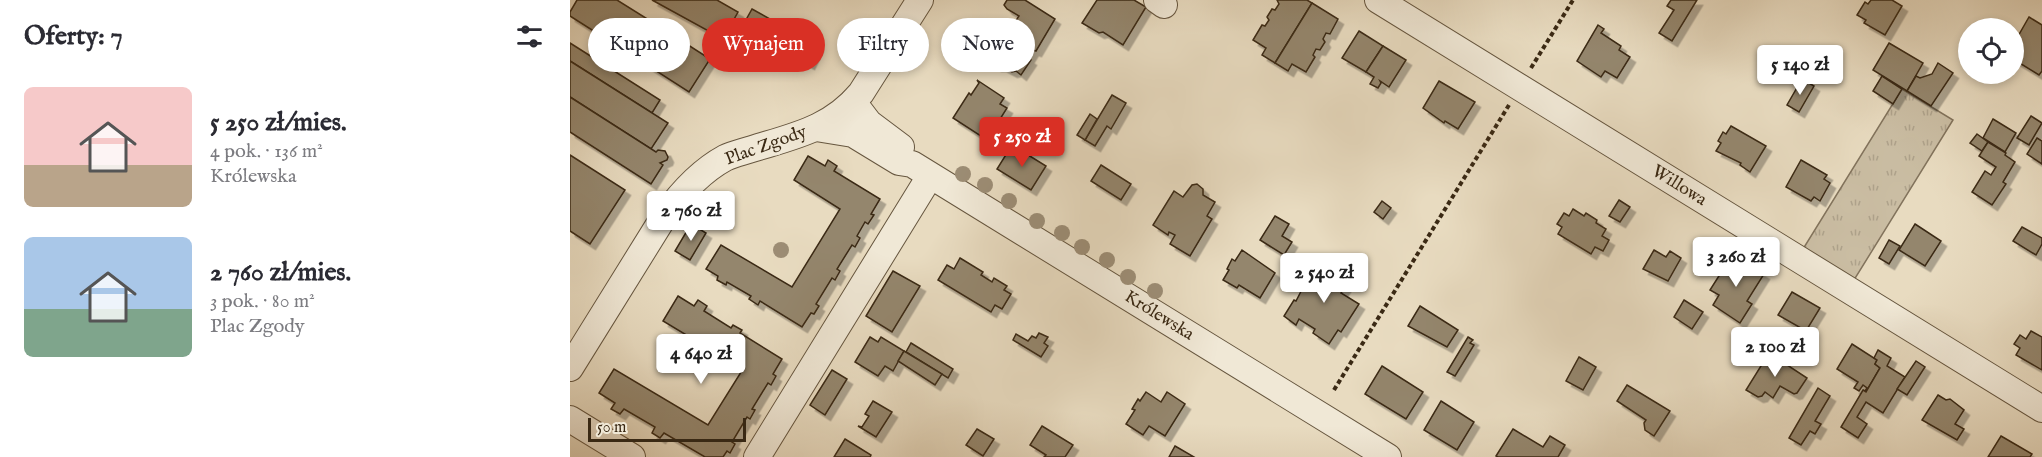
<!DOCTYPE html>
<html lang="pl">
<meta charset="utf-8">
<style>
body{margin:0;font-family:"IM FELL English",serif;background:#f7f7f7;color:#2b2b33;height:100vh;display:flex;flex-direction:column;font-size:22px;white-space:nowrap}
*{box-sizing:border-box;margin:0}
p{font-size:20px;color:#7c7c81}
.icon{flex:none;width:33px;height:33px;fill:none;stroke:currentColor;stroke-width:2;stroke-linecap:round;stroke-linejoin:round}
.map{position:relative;flex:1;overflow:hidden}
.details{display:flex;flex-direction:column;background:#fff;width:570px}
.details>*{flex:none}
.guide{position:absolute;left:18px;top:18px;width:570px;height:54px;display:flex;gap:12px}
.buttons{position:absolute;left:1388px;top:18px;display:grid;gap:12px}
.buttons a{display:grid;place-items:center;width:66px;height:66px;border-radius:50%;background:#fff;box-shadow:0 3px 9px #0003;font-size:30px}
.scale{position:absolute;left:18px;bottom:15px;width:158px;box-sizing:border-box;padding-left:6px;border:3px solid #3a2914;border-top:0;font-size:16px;line-height:21px;white-space:nowrap;color:#3a2914;-webkit-text-stroke:4px #f0e8d6;paint-order:stroke}
.price{position:absolute;translate:-50% -51px;padding:0 14px;border-radius:6px;background:#fff;color:#222;font-size:20px;line-height:39px;filter:drop-shadow(0 2px 3px #0008)}
.price::after{content:'';position:absolute;left:50%;top:36px;width:18px;height:14px;margin-left:-9px;background:inherit;clip-path:polygon(0 0,100% 0,50% 100%)}
.price.on{background:#d93025;color:#fff}
ul{padding:0;list-style:none}
li{display:flex;align-items:center;gap:18px;height:150px;padding:0 24px}
li span{display:grid;place-items:center;flex:none;width:168px;height:120px;border-radius:9px;color:#555}
li>.icon{margin-inline-start:auto}
span .icon{width:72px;height:72px;fill:#fffc;stroke-width:1}
li b{font-size:26px}
h2{display:flex;justify-content:space-between;align-items:center;height:72px;padding:0 24px;font-size:26px}
.pill{padding:0 21px;border-radius:27px;background:#fff;box-shadow:0 3px 9px #0003;font-size:21px;line-height:54px}
.pill.on{background:#d93025;color:#fff}
main{display:flex;flex:1;min-height:0}
.map>svg:first-child{display:block}
.grass{fill:url(#grass-tufts);stroke:#82735c;stroke-width:1.5}
.building{fill:#94866d;stroke:#3a2914;stroke-width:1.5;filter:url(#shadow)}
.lines{fill:none;stroke-linecap:round;stroke-linejoin:round}
.minor-casing{stroke:#66563f;stroke-width:28}
.path{stroke:#3a2914;stroke-width:4;stroke-dasharray:4.5 3;stroke-linecap:butt}
.minor{stroke:#f0e8d6;stroke-width:26}
.tree{fill:#9c8d75}
.labels{text-anchor:middle;dominant-baseline:central;stroke-width:6;stroke-linejoin:round;paint-order:stroke}
.street-label{font-size:18px;fill:#3a2914;stroke:#f0e8d6}
</style>
<main>
<section class="details">
<h2>Oferty: 7<svg class="icon" aria-label="filters" viewBox="0 0 24 24"><path d="M4 7h16M4 17h16"/><circle cx="9" cy="7" r="2"/><circle cx="15" cy="17" r="2"/></svg></h2>
<ul>
<li><span style="background:linear-gradient(#f6c9c9 65%,#b9a48a 0)"><svg class="icon" aria-label="home" viewBox="0 0 24 24"><path d="M3 11l9-7 9 7M6 9v11h12V9"/></svg></span><div><b>5 250 zł/mies.</b><p>4 pok. · 136 m²</p><p>Królewska</p></div></li>
<li><span style="background:linear-gradient(#a9c7e8 60%,#7fa58c 0)"><svg class="icon" aria-label="home" viewBox="0 0 24 24"><path d="M3 11l9-7 9 7M6 9v11h12V9"/></svg></span><div><b>2 760 zł/mies.</b><p>3 pok. · 80 m²</p><p>Plac Zgody</p></div></li>
</ul>
</section>
<div class="map">
<svg width="1472" height="457" viewBox="0 0 1472 457">
<defs>
<pattern id="grass-tufts" width="24" height="20" patternUnits="userSpaceOnUse" patternTransform="scale(1.5)"><rect width="24" height="20" fill="#cabda3"/><path d="M3 7l-1-3M5 7V3M7 7l1-3M15 17l-1-3M17 17v-4M19 17l1-3" fill="none" stroke="#aea28b"/></pattern>
<filter id="shadow"><feDropShadow dx="5.5" dy="5.5" stdDeviation="0" flood-color="#0004"/></filter>
</defs>
<rect width="100%" height="100%" fill="#e8dbc0"/>
<filter id="stains"><feTurbulence type="fractalNoise" baseFrequency=".00333" numOctaves="4"/><feColorMatrix values="0 0 0 0 .2 0 0 0 0 .09 0 0 0 0 .02 0 0 0 .5 -.17"/></filter>
<radialGradient id="worn" r=".72"><stop offset=".6" stop-color="#630" stop-opacity="0"/><stop offset="1" stop-color="#630" stop-opacity=".3"/></radialGradient>
<path class="grass" d="M1332,89L1383,120L1284,280L1233,249Z"/>
<g class="building">
<path d="M7,0H47L87,25L66,58L0,16V12Z"/>
<path d="M82,0H147L168,12L153,39Z"/>
<path d="M437,0H455L485,19L466,51L463,50L458,58L461,60L451,75L446,71L442,72L431,66H426L413,58L419,46L424,49L430,48L431,42L449,16L437,9L434,5Z"/>
<path d="M527,0H564L576,7L553,45L533,32L529,33L512,23Z"/>
<path d="M707,0H737L742,3L705,63L692,55L696,48L683,40L692,25L695,26L699,20L697,17L702,9L705,10L709,4Z"/>
<path d="M1101,0H1127L1102,41L1089,33L1104,10L1097,6Z"/>
<path d="M1301,0H1322L1332,6L1315,35L1294,23L1296,20L1287,15L1295,2L1298,4Z"/>
<path d="M742,3L768,19L760,34L756,33L753,39L755,42L750,50L746,49L743,55L745,57L736,72L722,64L718,71L705,63Z"/>
<path d="M182,9L248,46L239,64L172,27Z"/>
<path d="M1459,17L1472,25V71L1469,75L1443,59V45Z"/>
<path d="M87,25L140,59L119,92L66,58Z"/>
<path d="M1028,25L1034,29L1031,33L1051,46L1049,50L1060,57L1047,78L1035,71L1031,77L1007,61Z"/>
<path d="M789,31L813,46L796,72L772,58Z"/>
<path d="M0,43L90,100L82,113L0,61Z"/>
<path d="M1319,43L1353,63L1337,91L1303,70Z"/>
<path d="M813,46L836,60L819,87L810,81L811,83L808,88L800,84L804,77L796,72Z"/>
<path d="M0,61L98,123L81,149L0,97Z"/>
<path d="M1368,63L1383,73L1361,106L1337,91L1346,76L1350,78L1362,74Z"/>
<path d="M1312,76L1332,89L1323,104L1303,91Z"/>
<path d="M1232,79L1244,86L1229,112L1217,105Z"/>
<path d="M407,80L434,98L430,104L437,108L417,140L383,118L399,93L401,95L409,83Z"/>
<path d="M869,81L905,102L888,129L875,121L874,123L853,108Z"/>
<path d="M542,95L556,103L541,129L537,126L525,146L515,140Z"/>
<path d="M0,97L86,152L88,150L95,151L98,157L97,160L90,163L93,165L81,184L0,132Z"/>
<path d="M520,114L527,119L515,140L507,135Z"/>
<path d="M1461,116L1472,123L1459,145L1447,138Z"/>
<path d="M1423,119L1446,133L1435,152L1413,138Z"/>
<path d="M1161,126L1196,146L1180,172L1170,165L1171,163L1146,151L1151,143L1148,141L1153,132L1156,134Z"/>
<path d="M1407,134L1418,142L1412,151L1400,143Z"/>
<path d="M1467,138L1472,141V164L1457,154Z"/>
<path d="M1418,142L1436,153L1435,155L1445,162L1433,182L1436,184L1422,205L1402,192L1415,171L1421,175L1426,167L1409,156Z"/>
<path d="M442,145L476,166L461,190L427,169Z"/>
<path d="M0,155L55,190L20,244L0,231Z"/>
<path d="M238,156L255,166L258,160L267,166L264,171L310,199L301,214L304,215L298,224L295,222L287,236L290,238L285,247L282,245L267,269L270,271L265,280L262,278L246,304L249,306L244,314L241,313L232,327L190,301L188,305L179,299L181,296L157,282L156,285L147,280L148,276L136,269L151,245L222,287L270,209L224,180Z"/>
<path d="M1231,160L1257,175L1254,179L1260,183L1250,201L1244,197L1241,201L1216,187Z"/>
<path d="M531,165L561,184L551,200L521,181Z"/>
<path d="M627,184L633,189V195L645,202L637,216L642,219L620,256L600,244L605,235L599,232L598,235L583,225L604,191L613,197L622,185Z"/>
<path d="M1049,200L1060,207L1050,222L1039,216Z"/>
<path d="M812,201L821,208L813,219L804,212Z"/>
<path d="M1003,209L1014,216L1016,213L1027,220L1026,223L1036,229L1032,236L1039,240L1033,251L1025,247L1021,254L988,234L992,227L987,224L994,213L999,216Z"/>
<path d="M705,216L719,224L712,236L722,242L714,255L690,240Z"/>
<path d="M121,224L136,233L120,260L105,251Z"/>
<path d="M1345,224L1371,241L1355,266L1329,250Z"/>
<path d="M1452,227L1472,238V244L1466,255L1443,241Z"/>
<path d="M1319,240L1330,246L1319,264L1309,258Z"/>
<path d="M672,250L705,273L690,298L669,285L667,288L653,280L659,270L657,269L662,259L665,261Z"/>
<path d="M1084,250L1096,257L1100,251L1111,258L1098,281L1073,269Z"/>
<path d="M1160,254L1194,274L1177,301L1182,304L1170,323L1143,305L1149,295L1140,290L1154,268L1153,267Z"/>
<path d="M390,258L413,272L411,275L422,282L424,278L437,286L434,290L441,294L432,309L425,305L421,312L368,280L377,265L384,269Z"/>
<path d="M760,264L781,277L771,293L789,304L771,332L768,330L759,344L743,333L745,329L729,319L726,325L714,316L724,300L726,301L740,274L751,280Z"/>
<path d="M323,271L350,286L322,332L296,316Z"/>
<path d="M1222,292L1250,308L1236,331L1208,315Z"/>
<path d="M108,296L124,306L128,300L137,306L134,311L161,328L163,325L172,330L170,333L212,359L203,374L206,376L201,385L198,383L182,409L185,410L180,419L177,417L162,442L165,444L160,453L157,451L153,457H135L94,433L90,438L82,433L85,427L54,409L50,414L41,409L45,403L29,393L44,369L138,425L173,369L93,321Z"/>
<path d="M1114,300L1133,312L1122,329L1104,317Z"/>
<path d="M850,306L888,330L877,347L838,326Z"/>
<path d="M1461,331L1472,337V370L1446,355L1450,348L1444,344L1450,335L1456,339Z"/>
<path d="M469,333L478,337L474,343L478,346L471,357L443,340L446,334L458,341L462,336L466,338Z"/>
<path d="M300,337L308,342L311,337L334,351L323,371L315,366L308,376L285,362Z"/>
<path d="M898,337L903,340L900,343L904,345L885,376L877,372Z"/>
<path d="M341,343L383,369L378,378L336,352Z"/>
<path d="M1282,344L1307,360L1305,364L1310,368L1296,392L1293,390L1295,391L1297,388L1293,385L1289,391L1284,388L1288,382L1267,369Z"/>
<path d="M1308,350L1321,358L1317,366L1335,377L1313,413L1296,402L1287,417L1297,424L1288,438L1271,427L1293,390L1296,392L1310,368L1305,364L1307,360L1304,358Z"/>
<path d="M334,351L372,374L365,385L328,361Z"/>
<path d="M1199,353L1237,378L1227,393L1224,394L1210,386L1203,398L1195,392L1192,396L1188,397L1176,390Z"/>
<path d="M1009,357L1026,367L1013,390L996,381Z"/>
<path d="M1346,361L1355,367L1337,395L1327,389Z"/>
<path d="M812,366L853,392L836,419L795,394Z"/>
<path d="M262,370L277,379L255,415L240,405Z"/>
<path d="M1057,385L1100,411L1084,436L1075,430L1074,423L1076,420L1047,401Z"/>
<path d="M1248,388L1260,396L1245,421L1251,424L1245,434L1240,431L1231,445L1219,438Z"/>
<path d="M576,392L591,402L597,392L615,404L595,436L579,426L573,435L556,424L565,410L562,409L568,399L570,401Z"/>
<path d="M1368,395L1376,400L1380,399L1394,410L1385,424L1394,429L1387,440L1352,420Z"/>
<path d="M303,401L322,412L306,437L288,426L292,427L299,416L295,414Z"/>
<path d="M871,401L904,422L887,450L854,430Z"/>
<path d="M472,426L503,445L495,457H474L476,455L460,445Z"/>
<path d="M407,429L424,439L413,456L396,445Z"/>
<path d="M943,429L973,447L980,436L995,445L988,457H928L926,456Z"/>
<path d="M1431,436L1462,454L1460,457H1418Z"/>
<path d="M275,439L301,455L300,457H264Z"/>
<path d="M605,446L624,457H599Z"/>
</g>
<g class="lines">
<defs>
<g id="minor">
<path d="M587,0L594,5"/>
<path d="M808,0L1472,409"/>
<path d="M283,102L299,123L331,147"/>
<path d="M246,128L283,134L329,162L342,164L818,457"/>
<path d="M0,368L95,215C111,193 131,171 155,158C163,154 173,152 182,149C224,136 261,129 291,93L350,0"/>
<path d="M0,419L62,457"/>
<path d="M187,457L360,176"/>
</g>
</defs>
<use href="#minor" class="minor-casing"/>
<g class="path">
<path d="M961,68L1003,0"/>
<path d="M764,390L939,105"/>
</g>
<use href="#minor" class="minor"/>
</g>
<g class="tree">
<circle cx="393" cy="174" r="8"/>
<circle cx="415" cy="185" r="8"/>
<circle cx="439" cy="201" r="8"/>
<circle cx="467" cy="221" r="8"/>
<circle cx="492" cy="233" r="8"/>
<circle cx="512" cy="247" r="8"/>
<circle cx="211" cy="250" r="8"/>
<circle cx="537" cy="260" r="8"/>
<circle cx="558" cy="277" r="8"/>
<circle cx="585" cy="291" r="8"/>
</g>
<g class="labels">
<g class="street-label">
<text transform="translate(196 146) rotate(-20)">Plac Zgody</text>
<text transform="translate(1109 186) rotate(32)">Willowa</text>
<text transform="translate(589 316) rotate(32)">Królewska</text>
</g>
</g>
<rect width="100%" height="100%" filter="url(#stains)"/>
<rect width="100%" height="100%" fill="url(#worn)"/>
</svg>
<div class="buttons">
<a><svg class="icon" aria-label="locate" viewBox="0 0 24 24"><circle cx="12" cy="12" r="6"/><path d="M12 2v4M12 18v4M2 12h4M18 12h4"/></svg></a>
</div>
<div class="scale">50 m</div>
<b class="price" style="left:1230px;top:96px">5 140 zł</b>
<b class="price on" style="left:452px;top:168px">5 250 zł</b>
<b class="price" style="left:121px;top:242px">2 760 zł</b>
<b class="price" style="left:1166px;top:288px">3 260 zł</b>
<b class="price" style="left:754px;top:304px">2 540 zł</b>
<b class="price" style="left:1205px;top:378px">2 100 zł</b>
<b class="price" style="left:131px;top:385px">4 640 zł</b>
<div class="guide">
<a class="pill">Kupno</a>
<a class="pill on">Wynajem</a>
<a class="pill">Filtry</a>
<a class="pill">Nowe</a>
</div>
</div>
</main>
